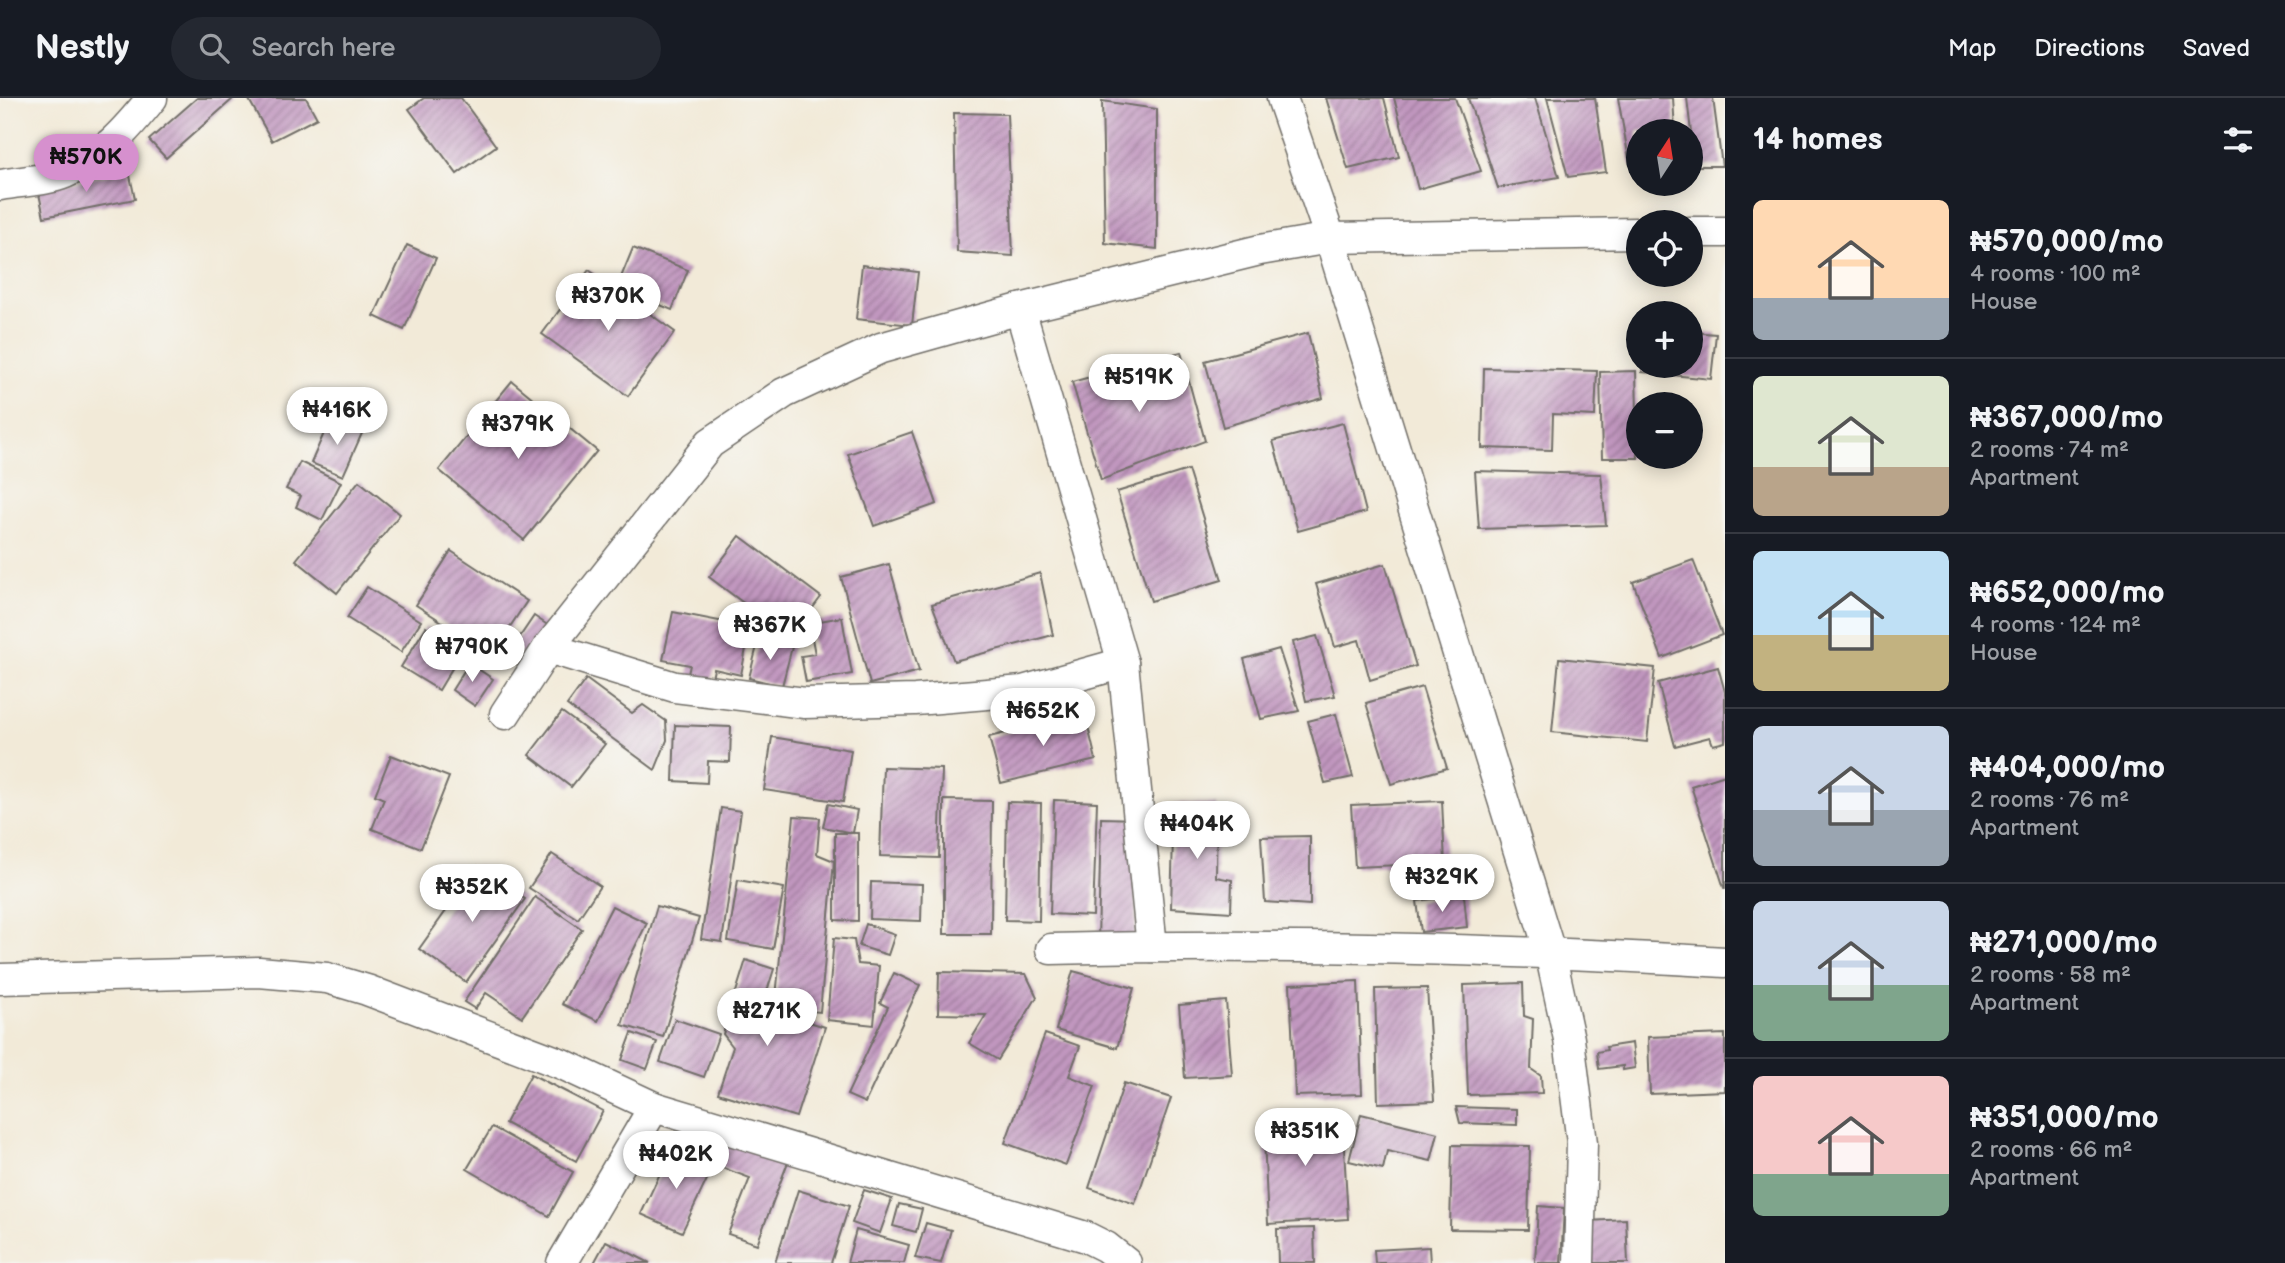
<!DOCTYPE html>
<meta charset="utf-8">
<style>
body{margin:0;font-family:"Balsamiq Sans",sans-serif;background:#242831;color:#f1f3f6;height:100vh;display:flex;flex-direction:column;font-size:26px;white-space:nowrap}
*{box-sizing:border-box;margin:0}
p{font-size:23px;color:#9ea1a6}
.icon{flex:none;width:38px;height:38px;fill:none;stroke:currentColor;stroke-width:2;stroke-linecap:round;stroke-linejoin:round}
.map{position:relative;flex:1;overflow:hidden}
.sheet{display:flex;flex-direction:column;background:#171b24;width:560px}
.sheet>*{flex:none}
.needle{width:46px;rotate:12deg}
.controls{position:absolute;left:1626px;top:21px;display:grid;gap:14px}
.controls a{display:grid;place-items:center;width:77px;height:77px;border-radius:50%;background:#171b24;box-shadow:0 4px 18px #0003;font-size:35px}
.price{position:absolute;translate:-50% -60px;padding:0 16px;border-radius:24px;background:#fff;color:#222;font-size:23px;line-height:46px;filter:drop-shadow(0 2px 4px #0008)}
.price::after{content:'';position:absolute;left:50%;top:42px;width:21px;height:16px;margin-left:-10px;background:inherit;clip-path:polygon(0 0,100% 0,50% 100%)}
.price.current{background:#d690ce;color:#111}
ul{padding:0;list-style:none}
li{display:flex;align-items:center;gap:21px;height:175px;padding:0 28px}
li+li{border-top:2px solid #363941}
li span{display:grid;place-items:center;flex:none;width:196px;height:140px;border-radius:10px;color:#555}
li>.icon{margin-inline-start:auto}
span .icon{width:84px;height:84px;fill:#fffc;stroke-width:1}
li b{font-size:30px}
h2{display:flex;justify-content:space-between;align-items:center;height:84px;padding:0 28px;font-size:30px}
header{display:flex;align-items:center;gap:42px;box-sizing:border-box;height:98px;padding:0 35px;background:#171b24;border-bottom:2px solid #363941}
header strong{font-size:33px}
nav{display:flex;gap:38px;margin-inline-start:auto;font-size:24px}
.search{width:490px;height:63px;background:#242831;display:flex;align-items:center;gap:18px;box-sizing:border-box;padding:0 24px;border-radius:38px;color:#9ea1a6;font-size:26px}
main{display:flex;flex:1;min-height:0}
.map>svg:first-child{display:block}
.building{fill:url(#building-hatch)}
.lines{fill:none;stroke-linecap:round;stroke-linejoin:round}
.minor-casing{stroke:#716e68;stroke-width:33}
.minor{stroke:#fff;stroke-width:30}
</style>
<header>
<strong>Nestly</strong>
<div class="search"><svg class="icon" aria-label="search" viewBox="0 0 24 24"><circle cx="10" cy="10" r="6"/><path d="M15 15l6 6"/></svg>Search here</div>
<nav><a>Map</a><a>Directions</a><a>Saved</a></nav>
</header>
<main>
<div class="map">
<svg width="1725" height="1165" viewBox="0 0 1725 1165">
<defs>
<pattern id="building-hatch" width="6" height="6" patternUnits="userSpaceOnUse" patternTransform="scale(1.75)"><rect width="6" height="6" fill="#c197bf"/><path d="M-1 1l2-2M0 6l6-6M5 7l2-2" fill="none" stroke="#9d7b9b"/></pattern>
</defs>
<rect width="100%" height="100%" fill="#f6f6f2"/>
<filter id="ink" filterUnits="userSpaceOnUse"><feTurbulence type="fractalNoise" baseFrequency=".0143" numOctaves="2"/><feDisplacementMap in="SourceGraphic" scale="14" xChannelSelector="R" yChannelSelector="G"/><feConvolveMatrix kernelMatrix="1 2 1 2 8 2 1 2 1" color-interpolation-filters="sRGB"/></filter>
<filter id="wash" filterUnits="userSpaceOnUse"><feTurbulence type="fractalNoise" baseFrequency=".00686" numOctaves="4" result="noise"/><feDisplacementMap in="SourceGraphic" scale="28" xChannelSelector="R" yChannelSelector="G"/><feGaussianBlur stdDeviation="1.57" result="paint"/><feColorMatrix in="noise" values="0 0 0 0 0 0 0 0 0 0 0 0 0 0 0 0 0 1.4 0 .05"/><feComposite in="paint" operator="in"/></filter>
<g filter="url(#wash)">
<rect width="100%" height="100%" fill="#f2ead8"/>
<g id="blocks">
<g class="building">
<path d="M197,0H234L166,60L149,42Z"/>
<path d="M248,0H306L317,20L272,43Z"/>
<path d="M424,0H461L496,48L457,76L409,11Z"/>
<path d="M1326,0H1384L1399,59L1348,71Z"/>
<path d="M1394,0H1455L1481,73L1418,91Z"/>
<path d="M1468,0H1535L1559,79L1498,90Z"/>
<path d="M1547,0H1595L1606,74L1568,79Z"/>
<path d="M1618,0H1673L1675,33H1638V67H1630Z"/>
<path d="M1687,0H1713L1722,68H1695Z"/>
<path d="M1102,3L1157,11V151L1105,145Z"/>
<path d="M954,15L1007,16L1013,158L957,154Z"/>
<path d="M129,73L135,101L44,119L38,91Z"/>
<path d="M407,147L436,160L404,232L374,218Z"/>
<path d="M633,150L688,172L672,212L617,189Z"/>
<path d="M862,167L918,174L912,227L856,221Z"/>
<path d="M589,172L675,234L628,298L542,236Z"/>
<path d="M1690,234L1716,236L1711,281L1642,274L1643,268H1690Z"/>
<path d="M1308,235L1323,300L1223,329L1205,263Z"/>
<path d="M1181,254L1205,343L1101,382L1072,284Z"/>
<path d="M1484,270L1597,273L1595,318L1553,316L1552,352L1482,350Z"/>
<path d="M1636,273L1638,360H1602L1600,274Z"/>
<path d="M512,283L597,353L524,442L439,372Z"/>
<path d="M331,319L363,333L343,378L311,365Z"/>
<path d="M1343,325L1366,414L1298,433L1273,343Z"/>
<path d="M912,334L937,406L874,428L848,356Z"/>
<path d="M300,364L341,384L322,422L296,409L301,398L286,391Z"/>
<path d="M1188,372L1222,482L1151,503L1117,394Z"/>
<path d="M1475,373L1601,376L1606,427L1479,431Z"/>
<path d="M359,383L400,416L337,495L296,462Z"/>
<path d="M740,438L821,499L790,540L709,479Z"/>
<path d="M451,453L527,503L492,556L416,507Z"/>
<path d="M1693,462L1722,537L1662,560L1633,484Z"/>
<path d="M889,466L919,573L870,586L841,479Z"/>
<path d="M1385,466L1416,568L1370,582L1359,542L1335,549L1316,486Z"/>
<path d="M1040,475L1053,537L954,563L932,506Z"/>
<path d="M367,489L421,523L401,554L347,520Z"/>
<path d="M673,514L750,529L741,577L714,571L710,590L686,585L690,567L663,562Z"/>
<path d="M534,518L555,532L534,563L513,549Z"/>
<path d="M842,519L852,576L806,584L801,558L815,556L809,525Z"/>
<path d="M426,529L463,552L439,592L401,569Z"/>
<path d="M1317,538L1335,598L1306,603L1293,544Z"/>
<path d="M759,540L792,549L782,588L749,580Z"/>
<path d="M1279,551L1299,613L1261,621L1244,561Z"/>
<path d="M1559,560L1655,570L1647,644L1552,634Z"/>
<path d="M469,565L493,581L475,608L452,592Z"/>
<path d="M1718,569L1725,594V644L1713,647L1710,639L1675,648L1658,585Z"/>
<path d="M586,581L632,615L643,607L666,623L667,642L655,672L567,607Z"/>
<path d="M1422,589L1447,670L1391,686L1366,605Z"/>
<path d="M562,614L605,646L571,689L529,657Z"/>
<path d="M1085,616L1096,662L1001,685L989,639Z"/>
<path d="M1336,616L1353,679L1325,685L1308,623Z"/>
<path d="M675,627L731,629L730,664L708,663L707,685L673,683Z"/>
<path d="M772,639L851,652L843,704L764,692Z"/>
<path d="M391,657L449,679L421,750L372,731L384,701L375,697Z"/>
<path d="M883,669L942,671L939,760L880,758Z"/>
<path d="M1725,677V790H1724L1691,688Z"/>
<path d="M944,702L992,703L991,836H944Z"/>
<path d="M1054,702L1097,704L1093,818L1050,816Z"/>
<path d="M1442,703L1445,765L1355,769L1351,707Z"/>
<path d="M1007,704L1041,705L1039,823L1005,822Z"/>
<path d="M1174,705L1217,706L1216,779L1232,782L1231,814L1171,810Z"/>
<path d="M828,706L857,712L853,735L823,729Z"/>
<path d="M721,710L741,713L722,844L701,841Z"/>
<path d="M794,718L820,720L817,756L834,763L820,914L775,909Z"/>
<path d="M1101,720L1138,721L1135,845L1098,844Z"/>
<path d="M835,735H858V823L835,822Z"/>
<path d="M1310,738V807L1265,804L1261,739Z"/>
<path d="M552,756L600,788L578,821L529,790Z"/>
<path d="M478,768L525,801L466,884L419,851Z"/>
<path d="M738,782L784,790L773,851L728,843Z"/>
<path d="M871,784L922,786L921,823L870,821Z"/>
<path d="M1464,797L1467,829L1421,834L1417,803Z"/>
<path d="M535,799L582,831L522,919L486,895L475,911L464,904Z"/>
<path d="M612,808L647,825L598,923L562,906Z"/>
<path d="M657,808L699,820L663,939L622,927Z"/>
<path d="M866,826L895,836L888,857L859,848Z"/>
<path d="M834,840L854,842L858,866L879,868L874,927L827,922Z"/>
<path d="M746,862L774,871L762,909L825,929L796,1019L718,995L733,949L723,936Z"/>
<path d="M1073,873L1134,890L1117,950L1056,932Z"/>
<path d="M939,874L1026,876L1037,899L998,962L969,945L986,917L938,916Z"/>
<path d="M894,875L920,887L865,1005L847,997L888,909L880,905Z"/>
<path d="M1358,883L1362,996L1295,998L1290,886Z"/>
<path d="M1523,885L1524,918L1533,921L1531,971L1541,978L1542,995L1468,997L1464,887Z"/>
<path d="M1427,890L1434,1003L1378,1005L1375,891Z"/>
<path d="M1226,903L1232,977L1185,980L1179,907Z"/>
<path d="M675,921L719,936L704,979L660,964Z"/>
<path d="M632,935L657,944L647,971L622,962Z"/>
<path d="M1045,936L1080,948L1069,978L1095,988L1066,1067L1005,1045Z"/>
<path d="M1725,936V993L1650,996L1648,939Z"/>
<path d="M1632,945L1635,970L1623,972V968L1599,971L1597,954L1607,952L1606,949Z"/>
<path d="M531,976L603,1013L576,1063L505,1025Z"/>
<path d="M1124,985L1171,1000L1135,1106L1089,1090Z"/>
<path d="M1456,1009L1517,1011V1027L1460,1025Z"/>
<path d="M1342,1015L1348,1121L1268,1126L1263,1019Z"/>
<path d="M1361,1016L1438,1035L1431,1063L1387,1053L1383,1071L1349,1063Z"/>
<path d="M492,1029L573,1074L549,1118L467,1071Z"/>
<path d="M717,1037L788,1064L757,1146L728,1136L750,1080L707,1064Z"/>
<path d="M1452,1047L1530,1048L1528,1132L1450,1131Z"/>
<path d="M671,1052L712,1071L682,1134L641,1116Z"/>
<path d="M798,1092L849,1108L831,1165H775Z"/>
<path d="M864,1092L892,1101L880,1135L852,1125Z"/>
<path d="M899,1106L922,1111L916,1134L893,1128Z"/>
<path d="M1538,1108L1564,1110L1561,1165H1535Z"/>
<path d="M1626,1121L1628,1165H1591L1589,1123Z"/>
<path d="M926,1125L951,1132L941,1165L915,1160Z"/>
<path d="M1314,1130L1315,1165H1278L1277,1131Z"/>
<path d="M856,1132L909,1147L904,1165H847Z"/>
<path d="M606,1143L650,1165H594Z"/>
<path d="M1429,1149L1430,1165H1375L1374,1152Z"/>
</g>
</g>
</g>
<g filter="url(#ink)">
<use href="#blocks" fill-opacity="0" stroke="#716e68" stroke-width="2"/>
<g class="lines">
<defs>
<g id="minor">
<path d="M1282,0L1330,140L1550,854L1569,941L1582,1045L1579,1165"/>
<path d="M0,87C20,83 46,83 65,75C103,59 127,31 152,0"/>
<path d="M1690,134H1725"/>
<path d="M1020,211L1123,565L1152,849"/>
<path d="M548,550L675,589L805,605L915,602L1023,593L1123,565"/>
<path d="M505,616L548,550L710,345L784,295L881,250L1020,211L1260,152L1330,140L1638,135"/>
<path d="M1051,851C1275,845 1501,851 1725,864"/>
<path d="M0,881L259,874L327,880L367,892L562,966L654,1009L1086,1139L1106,1149L1126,1165"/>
<path d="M562,1165L654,1009"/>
</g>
</defs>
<use href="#minor" class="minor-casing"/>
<use href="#minor" class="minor"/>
</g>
</g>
</svg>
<div class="controls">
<a><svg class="needle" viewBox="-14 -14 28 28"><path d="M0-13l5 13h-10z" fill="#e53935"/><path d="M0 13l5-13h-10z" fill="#9ea1a6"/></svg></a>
<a><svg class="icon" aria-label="locate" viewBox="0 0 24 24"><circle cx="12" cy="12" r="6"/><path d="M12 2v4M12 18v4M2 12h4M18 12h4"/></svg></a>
<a>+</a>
<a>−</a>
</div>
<b class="price current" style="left:86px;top:96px">₦570K</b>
<b class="price" style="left:608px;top:235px">₦370K</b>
<b class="price" style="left:1139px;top:316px">₦519K</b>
<b class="price" style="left:337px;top:349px">₦416K</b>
<b class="price" style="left:518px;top:363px">₦379K</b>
<b class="price" style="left:770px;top:564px">₦367K</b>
<b class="price" style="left:472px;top:586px">₦790K</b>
<b class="price" style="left:1043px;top:650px">₦652K</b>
<b class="price" style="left:1197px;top:763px">₦404K</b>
<b class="price" style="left:1442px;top:816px">₦329K</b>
<b class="price" style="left:472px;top:826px">₦352K</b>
<b class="price" style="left:767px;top:950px">₦271K</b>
<b class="price" style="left:1305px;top:1070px">₦351K</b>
<b class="price" style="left:676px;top:1093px">₦402K</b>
</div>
<section class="sheet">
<h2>14 homes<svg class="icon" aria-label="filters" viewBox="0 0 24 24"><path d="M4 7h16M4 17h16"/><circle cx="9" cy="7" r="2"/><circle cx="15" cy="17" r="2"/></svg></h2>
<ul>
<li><span style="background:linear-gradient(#ffd9b3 70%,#9aa5b1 0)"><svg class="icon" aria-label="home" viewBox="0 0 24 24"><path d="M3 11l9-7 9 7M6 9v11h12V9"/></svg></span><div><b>₦570,000/mo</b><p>4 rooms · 100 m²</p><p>House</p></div></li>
<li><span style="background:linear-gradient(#dfe7d0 65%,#b9a48a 0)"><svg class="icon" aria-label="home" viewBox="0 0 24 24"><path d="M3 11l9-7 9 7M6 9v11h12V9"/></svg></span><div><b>₦367,000/mo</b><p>2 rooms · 74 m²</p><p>Apartment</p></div></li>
<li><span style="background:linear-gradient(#bfe0f5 60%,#c2b280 0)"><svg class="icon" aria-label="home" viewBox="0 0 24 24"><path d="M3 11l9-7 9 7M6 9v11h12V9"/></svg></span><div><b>₦652,000/mo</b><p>4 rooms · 124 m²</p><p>House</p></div></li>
<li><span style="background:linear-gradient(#c9d6e8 60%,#9aa5b1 0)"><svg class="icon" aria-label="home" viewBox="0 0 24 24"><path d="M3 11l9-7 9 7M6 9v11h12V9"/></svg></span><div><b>₦404,000/mo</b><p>2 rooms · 76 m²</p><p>Apartment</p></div></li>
<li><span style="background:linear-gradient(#c9d6e8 60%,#7fa58c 0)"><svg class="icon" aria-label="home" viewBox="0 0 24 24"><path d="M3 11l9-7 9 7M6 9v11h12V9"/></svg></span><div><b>₦271,000/mo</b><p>2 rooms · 58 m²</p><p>Apartment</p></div></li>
<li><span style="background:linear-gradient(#f6c9c9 70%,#7fa58c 0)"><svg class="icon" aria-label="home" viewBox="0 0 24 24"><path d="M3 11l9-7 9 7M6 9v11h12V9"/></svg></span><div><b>₦351,000/mo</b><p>2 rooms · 66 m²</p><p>Apartment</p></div></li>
</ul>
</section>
</main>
